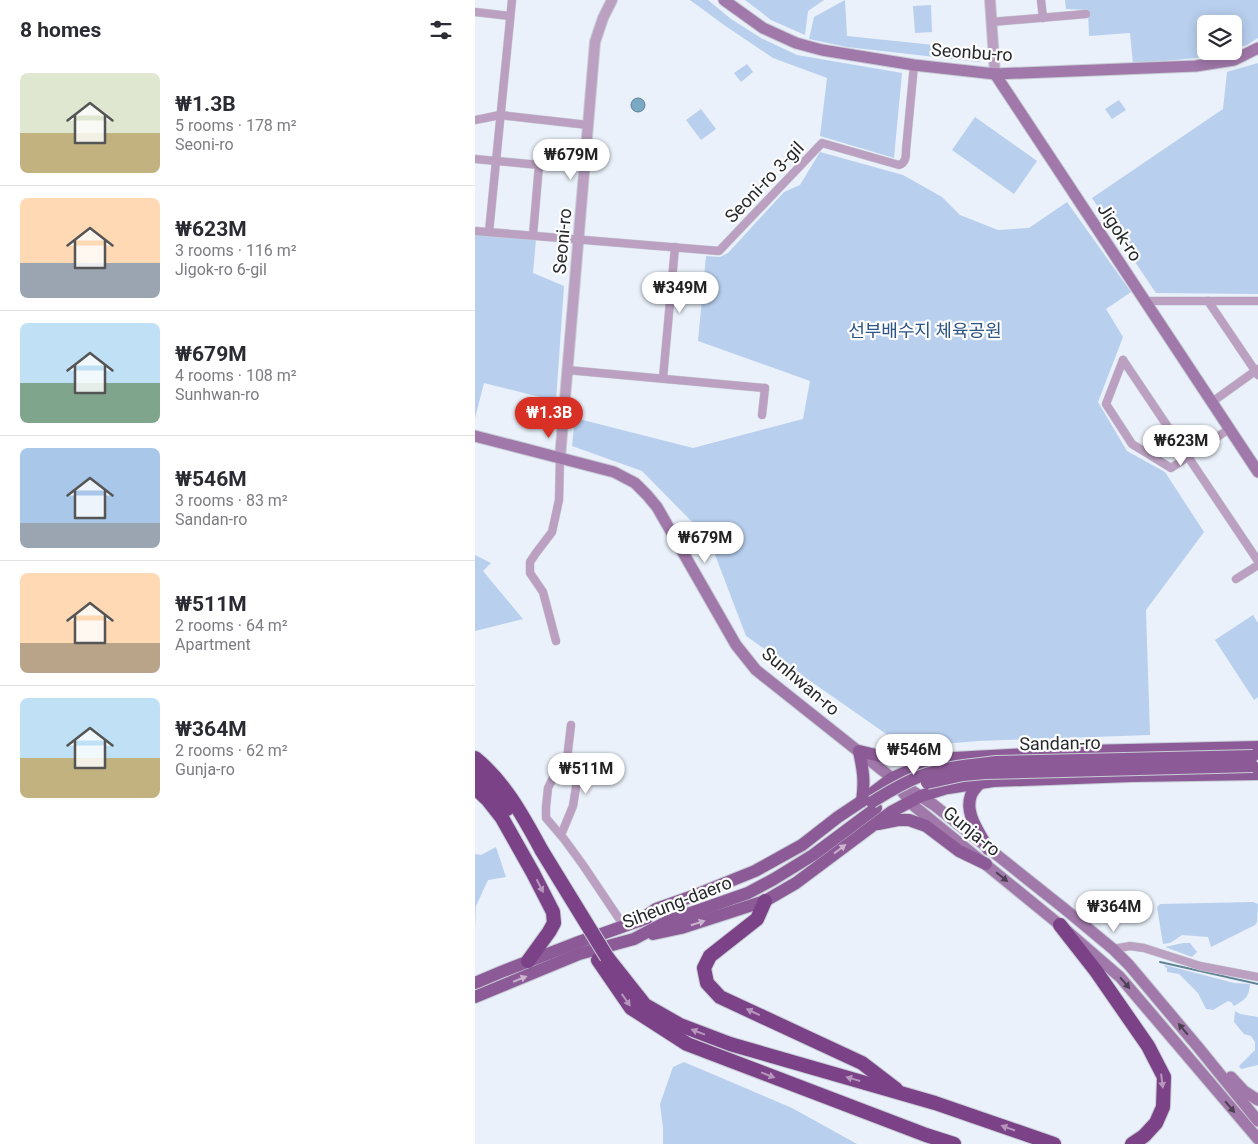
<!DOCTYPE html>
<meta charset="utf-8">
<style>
body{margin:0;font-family:Roboto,"Noto Sans KR",sans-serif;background:#f7f7f7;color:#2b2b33;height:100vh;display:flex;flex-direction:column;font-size:19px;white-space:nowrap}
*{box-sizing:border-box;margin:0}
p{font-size:16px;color:#7c7c81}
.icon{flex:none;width:28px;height:28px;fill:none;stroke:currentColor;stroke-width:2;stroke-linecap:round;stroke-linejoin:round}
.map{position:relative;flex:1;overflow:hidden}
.panel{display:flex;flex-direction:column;background:#fff;width:475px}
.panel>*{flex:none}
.fabs{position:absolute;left:722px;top:15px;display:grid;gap:10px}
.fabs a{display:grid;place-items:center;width:45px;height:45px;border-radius:8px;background:#fff;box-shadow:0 2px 12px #0003;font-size:25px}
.price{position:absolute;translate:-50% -42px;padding:0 11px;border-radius:18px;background:#fff;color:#222;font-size:16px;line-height:32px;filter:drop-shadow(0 1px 2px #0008)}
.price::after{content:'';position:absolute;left:50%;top:30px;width:15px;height:11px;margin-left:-8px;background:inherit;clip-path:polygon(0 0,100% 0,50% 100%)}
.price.on{background:#d93025;color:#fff}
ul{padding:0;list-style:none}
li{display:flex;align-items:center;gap:15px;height:125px;padding:0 20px}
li+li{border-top:1px solid #e1e1e2}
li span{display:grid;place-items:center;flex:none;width:140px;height:100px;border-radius:8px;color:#555}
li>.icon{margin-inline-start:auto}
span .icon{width:60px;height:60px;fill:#fffc;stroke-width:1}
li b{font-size:21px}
h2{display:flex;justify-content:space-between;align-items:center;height:60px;padding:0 20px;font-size:21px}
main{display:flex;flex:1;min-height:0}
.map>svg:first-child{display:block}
.green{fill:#b8cfee}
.water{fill:#79a9c3;stroke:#608396}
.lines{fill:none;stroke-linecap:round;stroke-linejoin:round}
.stream{stroke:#608396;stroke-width:2}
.minor-casing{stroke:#c7cdd5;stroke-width:9}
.tertiary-casing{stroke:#c7cdd5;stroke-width:12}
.secondary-casing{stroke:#c7cdd5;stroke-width:13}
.primary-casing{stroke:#c7cdd5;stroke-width:14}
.motorway-casing{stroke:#c7cdd5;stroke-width:16}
.minor{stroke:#bba0c1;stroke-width:8}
.tertiary{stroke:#bba0c1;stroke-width:10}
.secondary{stroke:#a078a9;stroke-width:11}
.primary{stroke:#8c5b97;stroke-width:12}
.motorway{stroke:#7b4287;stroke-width:14}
.primary-bridge-casing{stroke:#c7cdd5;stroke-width:14;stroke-linecap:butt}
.motorway-bridge-casing{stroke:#c7cdd5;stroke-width:16;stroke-linecap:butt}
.primary-bridge{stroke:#8c5b97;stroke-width:12}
.motorway-bridge{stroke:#7b4287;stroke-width:14}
.oneway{fill:#cab4cf}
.oneway2{fill:#4b4152}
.oneway3{fill:#b696bc}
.labels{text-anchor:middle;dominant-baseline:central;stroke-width:4.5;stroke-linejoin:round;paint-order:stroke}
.street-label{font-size:18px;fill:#272a2d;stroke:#fdfdfd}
.park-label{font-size:18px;fill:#2c5485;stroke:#fdfdfd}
</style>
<main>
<section class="panel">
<h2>8 homes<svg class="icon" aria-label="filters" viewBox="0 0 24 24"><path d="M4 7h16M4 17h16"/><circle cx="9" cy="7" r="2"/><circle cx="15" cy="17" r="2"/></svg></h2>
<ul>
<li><span style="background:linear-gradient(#dfe7d0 60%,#c2b280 0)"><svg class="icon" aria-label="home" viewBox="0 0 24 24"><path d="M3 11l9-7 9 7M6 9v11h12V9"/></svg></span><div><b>₩1.3B</b><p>5 rooms · 178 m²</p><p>Seoni-ro</p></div></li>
<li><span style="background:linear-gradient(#ffd9b3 65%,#9aa5b1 0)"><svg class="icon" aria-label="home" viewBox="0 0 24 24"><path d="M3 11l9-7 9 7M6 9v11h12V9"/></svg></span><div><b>₩623M</b><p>3 rooms · 116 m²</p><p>Jigok-ro 6-gil</p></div></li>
<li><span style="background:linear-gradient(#bfe0f5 60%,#7fa58c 0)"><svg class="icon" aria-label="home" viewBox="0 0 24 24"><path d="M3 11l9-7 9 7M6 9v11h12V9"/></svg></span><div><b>₩679M</b><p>4 rooms · 108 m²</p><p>Sunhwan-ro</p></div></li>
<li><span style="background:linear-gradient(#a9c7e8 75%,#9aa5b1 0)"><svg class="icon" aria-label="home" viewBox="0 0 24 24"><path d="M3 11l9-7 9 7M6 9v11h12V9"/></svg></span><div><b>₩546M</b><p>3 rooms · 83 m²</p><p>Sandan-ro</p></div></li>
<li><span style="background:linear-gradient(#ffd9b3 70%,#b9a48a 0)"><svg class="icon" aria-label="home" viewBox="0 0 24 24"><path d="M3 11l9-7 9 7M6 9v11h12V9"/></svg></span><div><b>₩511M</b><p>2 rooms · 64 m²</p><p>Apartment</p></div></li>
<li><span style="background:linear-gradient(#bfe0f5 60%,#c2b280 0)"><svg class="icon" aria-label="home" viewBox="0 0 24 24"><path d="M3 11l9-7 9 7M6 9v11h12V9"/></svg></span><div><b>₩364M</b><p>2 rooms · 62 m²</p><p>Gunja-ro</p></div></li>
</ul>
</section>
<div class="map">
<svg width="783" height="1144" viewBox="0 0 783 1144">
<rect width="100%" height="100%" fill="#eaf1fa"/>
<g class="green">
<path d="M215,0H233L256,19L286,38L322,55L427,73L419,158L345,136L352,78L298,58L249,25Z"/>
<path d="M270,0H349L333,11L330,35L296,20Z"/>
<path d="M370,0L372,36L507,50L508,57L504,62L372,47L334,39L339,17Z"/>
<path d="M590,0H783V38L772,45L759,48V24H731V51H748L721,58L658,64L655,33L614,36L613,10L591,9Z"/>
<path d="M456,5L457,32L440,33L438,6Z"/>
<path d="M783,63V294L681,293L617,198L748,109L752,72Z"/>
<path d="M272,64L278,72L266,82L259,73Z"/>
<path d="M644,100L651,110L637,119L630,109Z"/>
<path d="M226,109L241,129L226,140L211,120Z"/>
<path d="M500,117L562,161L539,194L477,150Z"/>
<path d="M345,152L428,175L467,197L485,215L523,230L554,228L592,202L656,292L631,309L648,337L623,402L652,451L690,472L729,532L671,610L675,735L503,741L444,746L417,738L271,636L234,539L167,471L97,446L100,418L218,448L328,419L335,381L223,341L231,256L245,257L253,253L309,192L325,185Z"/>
<path d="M0,235L61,239L58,273L89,286L81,401L9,383L0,418Z"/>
<path d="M0,555L16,563L8,571L48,619L0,631Z"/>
<path d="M778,615L783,623V697L779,700L740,640Z"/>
<path d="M21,847L31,877L13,880L1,906L0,927V854L6,855Z"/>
<path d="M778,902L783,904L782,922L780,925L736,947L733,937L707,935L695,943L688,944L682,907L685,904Z"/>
<path d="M708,943H715L722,952L717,957L690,947Z"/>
<path d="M690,965L759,983L775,984C774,997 770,1000 759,1006L756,1002L753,1001L738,1010L731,1009L723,993L704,974L692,972V968L689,966Z"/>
<path d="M760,1011L765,1014L783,1017V1065L766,1069L764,1066L780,1050V1042L776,1036L769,1034L759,1022Z"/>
<path d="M209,1062L317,1108L382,1144H188V1128L185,1104L198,1067Z"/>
</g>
<circle class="water" cx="163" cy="105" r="7"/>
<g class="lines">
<path class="stream" d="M685,962L783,984"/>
<defs>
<g id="minor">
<path d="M566,0L568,18"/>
<path d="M0,12L35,16"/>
<path d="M516,22L611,14"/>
<path d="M0,120L25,115L113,125"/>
<path d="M0,159L64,165L58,235"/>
<path d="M0,231L244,251L347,143L424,165C431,163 431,156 431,150L439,65"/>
<path d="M14,232L37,0"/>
<path d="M670,301H783"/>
<path d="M733,301L783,375"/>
<path d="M648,360L783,561"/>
<path d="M648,360L631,404L657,444L696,468L754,429"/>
<path d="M92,370L290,388L287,415"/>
<path d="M188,378L200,247"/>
<path d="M737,402L783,369"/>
<path d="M761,579L783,565"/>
<path d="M81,641L68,592L55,573V562L61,553L77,532L84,500L85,458"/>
<path d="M96,725L92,759L80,774L73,788L71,807V818L89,839L108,865L149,926"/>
<path d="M86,835L98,806L101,787V766L95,757"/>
<path d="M638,949L655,946L669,948L725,966L783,977"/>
</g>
<g id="tertiary">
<path d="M515,0L520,74"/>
<path d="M85,458L120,42L128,18L137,0"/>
</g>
<g id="secondary">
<path d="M249,0L288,28L321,43L332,46L347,50L439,65L520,74L721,66L759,60L783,48"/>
<path d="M520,74L783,472"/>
<path d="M0,436L139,472L160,483L172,495L182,507L261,645L281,670L417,778L459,805L591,910L638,949L654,965L723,1047L783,1121"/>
<path d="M421,784L439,806L585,925L645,977L783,1139"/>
<path d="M756,1077L769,1091L783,1100"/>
</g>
<g id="primary">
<path d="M455,773V780L459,785L464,788H473L518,781L656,776L783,774"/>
<path d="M506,782C502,786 498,790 496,795C489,814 505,833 513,849"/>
<path d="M387,801C390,781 388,770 384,751L409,757L458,758"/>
<path d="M403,824L423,820H434L451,826L484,851L511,864"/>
<path d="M164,921L181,909L218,896L280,871L327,845L363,817L387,801L417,778L446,766L479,758L609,751L783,747"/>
<path d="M178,934L206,928L290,901L321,883L416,812L446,796L472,788"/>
<path d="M0,983L26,972L101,943L172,918"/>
<path d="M0,997L104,954L159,939L193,921L273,893L299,879L338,855L401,808"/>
</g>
<g id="motorway">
<path d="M0,758C30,782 49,818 67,851"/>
<path d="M0,772L19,791L32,809"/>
<path d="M0,788L12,799L27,818L58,873L78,912L79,923L74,932L53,961"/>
<path d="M290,901L282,919L235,956L229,968L232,983L245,997L387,1063L421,1089"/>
<path d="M585,925L621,971L673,1046L689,1077L688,1107L681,1123L669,1136L657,1144"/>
<path d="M132,957L170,1005L205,1025L255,1044L460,1103L579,1144"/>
<path d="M123,960L156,1008L212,1044L451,1135L479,1144"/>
</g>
</defs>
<use href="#minor" class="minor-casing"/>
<use href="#tertiary" class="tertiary-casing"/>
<use href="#secondary" class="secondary-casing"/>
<use href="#primary" class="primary-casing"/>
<use href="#motorway" class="motorway-casing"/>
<use href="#minor" class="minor"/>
<use href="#tertiary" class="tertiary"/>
<use href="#secondary" class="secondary"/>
<use href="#primary" class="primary"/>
<use href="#motorway" class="motorway"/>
<defs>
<g id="primary-bridge">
<path d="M452,783L488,775L510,773L778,766"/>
<path d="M397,802C413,792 430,782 448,775C472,767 496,765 521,762L778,756"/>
</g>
<path id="motorway-bridge" d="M67,851L132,957"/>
</defs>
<use href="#primary-bridge" class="primary-bridge-casing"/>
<use href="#motorway-bridge" class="motorway-bridge-casing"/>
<use href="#primary-bridge" class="primary-bridge"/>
<use href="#motorway-bridge" class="motorway-bridge"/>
</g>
<defs><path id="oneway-solid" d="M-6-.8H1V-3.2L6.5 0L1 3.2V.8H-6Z" transform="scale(1.25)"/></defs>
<g class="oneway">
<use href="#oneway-solid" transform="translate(365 849) rotate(-37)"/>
<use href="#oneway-solid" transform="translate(223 923) rotate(-18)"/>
<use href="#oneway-solid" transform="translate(45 979) rotate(-22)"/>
</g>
<g class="oneway2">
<use href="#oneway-solid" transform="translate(527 877) rotate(39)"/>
<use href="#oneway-solid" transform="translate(650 983) rotate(49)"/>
<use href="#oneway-solid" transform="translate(708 1029) rotate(-130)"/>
<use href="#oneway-solid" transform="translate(755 1107) rotate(50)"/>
</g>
<g class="oneway3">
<use href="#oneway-solid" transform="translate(65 886) rotate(63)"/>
<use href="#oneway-solid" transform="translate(151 1000) rotate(55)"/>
<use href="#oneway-solid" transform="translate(278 1012) rotate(-155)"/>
<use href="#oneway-solid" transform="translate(223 1032) rotate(-159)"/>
<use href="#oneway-solid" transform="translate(293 1075) rotate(21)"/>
<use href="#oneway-solid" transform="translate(378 1079) rotate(-164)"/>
<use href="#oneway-solid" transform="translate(687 1081) rotate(83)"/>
<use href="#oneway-solid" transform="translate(533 1128) rotate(-161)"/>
</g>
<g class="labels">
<g class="street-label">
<text transform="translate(497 52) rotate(4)">Seonbu-ro</text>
<text transform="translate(289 182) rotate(-46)">Seoni-ro 3-gil</text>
<text transform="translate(645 232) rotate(57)">Jigok-ro</text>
<text transform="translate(87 241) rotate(-85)">Seoni-ro</text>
<text transform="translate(326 681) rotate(40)">Sunhwan-ro</text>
<text transform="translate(585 743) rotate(-1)">Sandan-ro</text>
<text transform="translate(497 831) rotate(39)">Gunja-ro</text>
<text transform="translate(202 902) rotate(-21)">Siheung-daero</text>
</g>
<g class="park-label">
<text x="450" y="330">선부배수지 체육공원</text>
</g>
</g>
</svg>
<div class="fabs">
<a><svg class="icon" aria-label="layers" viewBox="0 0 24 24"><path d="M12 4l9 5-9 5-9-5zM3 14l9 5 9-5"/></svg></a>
</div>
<b class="price" style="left:96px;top:181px">₩679M</b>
<b class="price" style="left:205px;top:314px">₩349M</b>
<b class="price on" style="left:74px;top:439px">₩1.3B</b>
<b class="price" style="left:706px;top:467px">₩623M</b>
<b class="price" style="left:230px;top:564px">₩679M</b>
<b class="price" style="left:439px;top:776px">₩546M</b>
<b class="price" style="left:111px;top:795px">₩511M</b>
<b class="price" style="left:639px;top:933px">₩364M</b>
</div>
</main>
